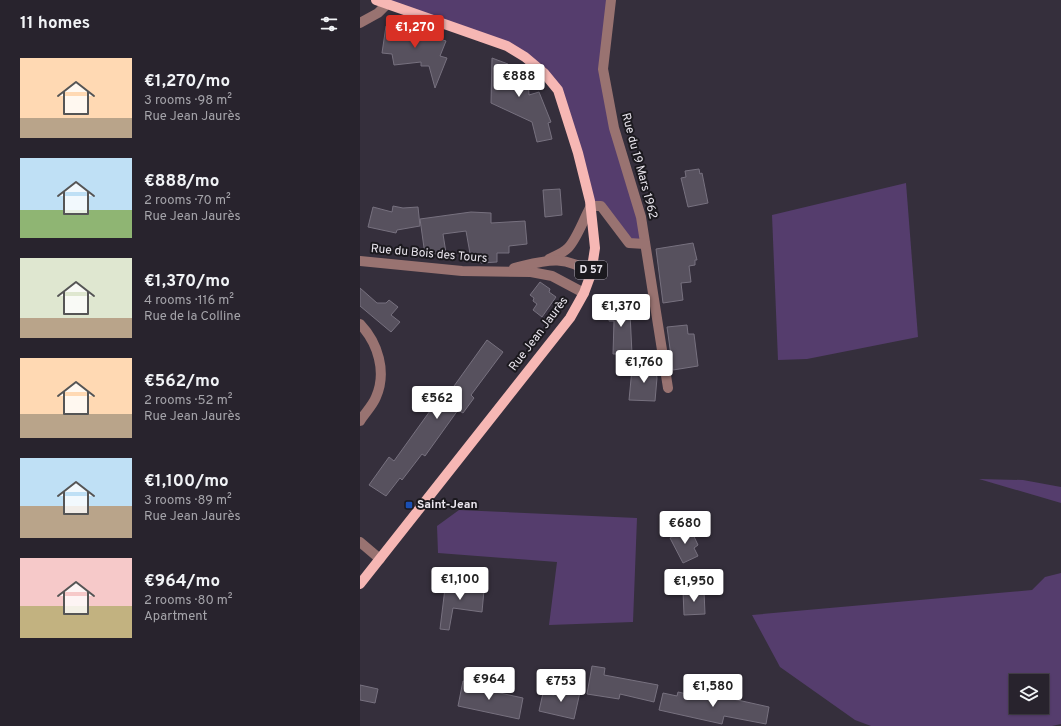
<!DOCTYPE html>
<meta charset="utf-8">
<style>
body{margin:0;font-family:Overpass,sans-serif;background:#342f39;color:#f1f3f6;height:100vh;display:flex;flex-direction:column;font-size:15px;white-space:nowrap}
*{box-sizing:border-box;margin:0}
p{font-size:13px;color:#a5a4aa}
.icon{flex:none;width:22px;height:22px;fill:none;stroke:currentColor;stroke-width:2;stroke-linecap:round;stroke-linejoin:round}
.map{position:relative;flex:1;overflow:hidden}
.drawer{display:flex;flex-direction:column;background:#28232d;width:360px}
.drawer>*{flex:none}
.tools{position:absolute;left:649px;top:674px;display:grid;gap:8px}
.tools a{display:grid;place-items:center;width:40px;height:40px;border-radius:0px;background:#28232d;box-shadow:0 1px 3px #0004,0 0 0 1px #444049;font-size:20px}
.price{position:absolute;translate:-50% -34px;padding:0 9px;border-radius:4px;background:#fff;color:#222;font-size:13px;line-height:26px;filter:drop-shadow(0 1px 2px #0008)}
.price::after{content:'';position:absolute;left:50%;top:24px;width:12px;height:9px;margin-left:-6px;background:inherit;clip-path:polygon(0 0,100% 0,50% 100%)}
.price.on{background:#d93025;color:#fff}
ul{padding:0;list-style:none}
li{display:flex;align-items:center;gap:12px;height:100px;padding:0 20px}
li span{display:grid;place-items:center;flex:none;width:112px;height:80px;border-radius:0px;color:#555}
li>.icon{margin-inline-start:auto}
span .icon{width:48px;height:48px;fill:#fffc;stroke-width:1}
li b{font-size:17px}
h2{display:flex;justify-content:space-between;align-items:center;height:48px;padding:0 20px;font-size:17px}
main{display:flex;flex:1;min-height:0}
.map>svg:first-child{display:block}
.green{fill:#553d6d;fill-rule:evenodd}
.building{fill:#57515e;stroke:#77717f}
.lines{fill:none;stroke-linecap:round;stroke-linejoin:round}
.minor{stroke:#997371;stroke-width:10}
.major{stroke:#f6b7b4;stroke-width:10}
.transit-dot{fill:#1a4fb4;stroke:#1b191e;stroke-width:1.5}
.labels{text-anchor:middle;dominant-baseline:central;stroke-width:4;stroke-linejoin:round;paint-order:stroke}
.shield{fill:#1b191e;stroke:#aca8b0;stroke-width:1}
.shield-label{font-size:11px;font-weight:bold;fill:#eae6ee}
.street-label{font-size:12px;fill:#eae6ee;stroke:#1b191e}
.poi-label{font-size:12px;font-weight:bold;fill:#eae6ee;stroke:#1b191e;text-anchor:start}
</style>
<main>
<section class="drawer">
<h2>11 homes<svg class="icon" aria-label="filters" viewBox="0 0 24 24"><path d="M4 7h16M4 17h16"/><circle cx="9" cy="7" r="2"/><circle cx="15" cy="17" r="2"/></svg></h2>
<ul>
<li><span style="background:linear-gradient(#ffd9b3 75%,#b9a48a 0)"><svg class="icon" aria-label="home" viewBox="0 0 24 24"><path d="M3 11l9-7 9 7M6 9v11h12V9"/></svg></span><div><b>€1,270/mo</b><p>3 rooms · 98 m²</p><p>Rue Jean Jaurès</p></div></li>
<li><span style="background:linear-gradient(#bfe0f5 65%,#8fb573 0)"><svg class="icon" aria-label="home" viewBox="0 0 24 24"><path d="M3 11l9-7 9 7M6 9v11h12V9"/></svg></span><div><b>€888/mo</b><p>2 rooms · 70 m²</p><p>Rue Jean Jaurès</p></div></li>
<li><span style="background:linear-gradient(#dfe7d0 75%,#b9a48a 0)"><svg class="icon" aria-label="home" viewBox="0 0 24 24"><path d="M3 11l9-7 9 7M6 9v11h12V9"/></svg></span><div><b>€1,370/mo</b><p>4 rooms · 116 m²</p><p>Rue de la Colline</p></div></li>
<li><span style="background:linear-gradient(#ffd9b3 70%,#b9a48a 0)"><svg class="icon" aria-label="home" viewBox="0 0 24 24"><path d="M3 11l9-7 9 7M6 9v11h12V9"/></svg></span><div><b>€562/mo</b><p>2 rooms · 52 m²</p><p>Rue Jean Jaurès</p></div></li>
<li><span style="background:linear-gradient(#bfe0f5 60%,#b9a48a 0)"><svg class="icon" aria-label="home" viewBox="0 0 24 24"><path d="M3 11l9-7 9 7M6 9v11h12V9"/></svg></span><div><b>€1,100/mo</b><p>3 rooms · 89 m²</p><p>Rue Jean Jaurès</p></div></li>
<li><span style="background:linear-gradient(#f6c9c9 60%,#c2b280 0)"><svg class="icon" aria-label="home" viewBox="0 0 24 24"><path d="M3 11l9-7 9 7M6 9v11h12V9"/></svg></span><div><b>€964/mo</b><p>2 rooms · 80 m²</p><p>Apartment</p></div></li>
</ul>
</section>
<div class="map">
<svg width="701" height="726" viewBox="0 0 701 726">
<rect width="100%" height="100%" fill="#352f3c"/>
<g class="green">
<path d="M16,0H251L243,69L285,244L269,243L250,216L231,206L198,90L165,57Z"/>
<path d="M546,183L558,337L447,359L418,360L412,215Z"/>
<path d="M619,479L663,480L701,487V503Z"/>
<path d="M99,510L277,518L273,622L189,625L197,562L78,553L77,526Z"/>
<path d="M701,573V724L692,726H511L495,720L420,667L392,615L672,590L685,577ZM656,681H682V707H656Z"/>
</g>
<g class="building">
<path d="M37,24L86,41L80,56L87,58L75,88L69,66H61V62L34,65L32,54L22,53L26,26H36Z"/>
<path d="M132,58L148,64L149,68L168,77L169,95L179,92L191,122L188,123L192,139L177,142L172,122L131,103Z"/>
<path d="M339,169L340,174L342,173L348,203L328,207L321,178L326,177L325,171Z"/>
<path d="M200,189L202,215L185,217L183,190Z"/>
<path d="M33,206L43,208L58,207L60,226L37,230L36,233L8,227L13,207L32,212Z"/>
<path d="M111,212L131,213V223L165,221L167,244L149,246V253H137V262L121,263L120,258L111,259L106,231L83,234L86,253L65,255L60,219Z"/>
<path d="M333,243L337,260H335V265L329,266L331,282L321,283L323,300L303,303L296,249Z"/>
<path d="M180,282L190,289L189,292L196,297L182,317L173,310L177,304L173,301L174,298L170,295Z"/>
<path d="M0,288L17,303H26L29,300L38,307L31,315L40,322L31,332L0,306Z"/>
<path d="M249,299H263V313H270L272,354H253L254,321H249Z"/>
<path d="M327,325L328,334H334L338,366L313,370L307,327Z"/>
<path d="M127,340L143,352L111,395L114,398L103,413L98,410L65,456L62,454L42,480L40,478L26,496L9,485L29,457L34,461L75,404L79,407Z"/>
<path d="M295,366L297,378L295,401L269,400L272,369Z"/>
<path d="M330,528L338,545L334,548L338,556L323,563L310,538Z"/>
<path d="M86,580L101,582V587L124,590L122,612L93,608L89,630L80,629Z"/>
<path d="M323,591H344L345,614L324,615Z"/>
<path d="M232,666L245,668L244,675L298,685L294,702L260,694L259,699L227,694Z"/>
<path d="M103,681L127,686L126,690L163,698L159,719L98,706Z"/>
<path d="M0,685L18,689L15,703L0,700Z"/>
<path d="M196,685L220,692L214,719L179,711L183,693L194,695Z"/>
<path d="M318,692L345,698L346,693L409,707L406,724L364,716L362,724L299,710L303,693L317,696Z"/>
</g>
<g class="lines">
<g class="minor">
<path d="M251,0L243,69L254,128L281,217L308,388"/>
<path d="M0,23L18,13L27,4"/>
<path d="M189,259C195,256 203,253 208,248C217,239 224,218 231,206H241L269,243L285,244"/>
<path d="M0,261L102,271L171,272L192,276L224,293"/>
<path d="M154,268C184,261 204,253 231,274"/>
<path d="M0,324C18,343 27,372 16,397C13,405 5,413 0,421"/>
<path d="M0,542L20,559"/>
</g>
<path class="major" d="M0,584L210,318L224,293L231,274L235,248L230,201L218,153L198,90L184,73L165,57L147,46L16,0"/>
</g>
<rect class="transit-dot" x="45" y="501" width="8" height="8" rx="2"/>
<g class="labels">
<rect class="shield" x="215" y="261" width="32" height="18" rx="3"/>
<g class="shield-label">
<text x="231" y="270">D 57</text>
</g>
<g class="street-label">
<text transform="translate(279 166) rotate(75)">Rue du 19 Mars 1962</text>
<text transform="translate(69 254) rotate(5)">Rue du Bois des Tours</text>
<text transform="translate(179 334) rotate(-53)">Rue Jean Jaurès</text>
</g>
<g class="poi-label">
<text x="57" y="505">Saint-Jean</text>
</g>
</g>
</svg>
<div class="tools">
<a><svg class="icon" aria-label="layers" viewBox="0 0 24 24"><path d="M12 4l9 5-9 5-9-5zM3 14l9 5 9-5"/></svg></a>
</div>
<b class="price on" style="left:55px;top:49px">€1,270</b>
<b class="price" style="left:159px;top:98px">€888</b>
<b class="price" style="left:261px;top:328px">€1,370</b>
<b class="price" style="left:284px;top:384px">€1,760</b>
<b class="price" style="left:77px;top:420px">€562</b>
<b class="price" style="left:325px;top:545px">€680</b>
<b class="price" style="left:100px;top:601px">€1,100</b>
<b class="price" style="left:334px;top:603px">€1,950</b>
<b class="price" style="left:129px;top:701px">€964</b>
<b class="price" style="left:201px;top:703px">€753</b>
<b class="price" style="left:353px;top:708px">€1,580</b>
</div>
</main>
